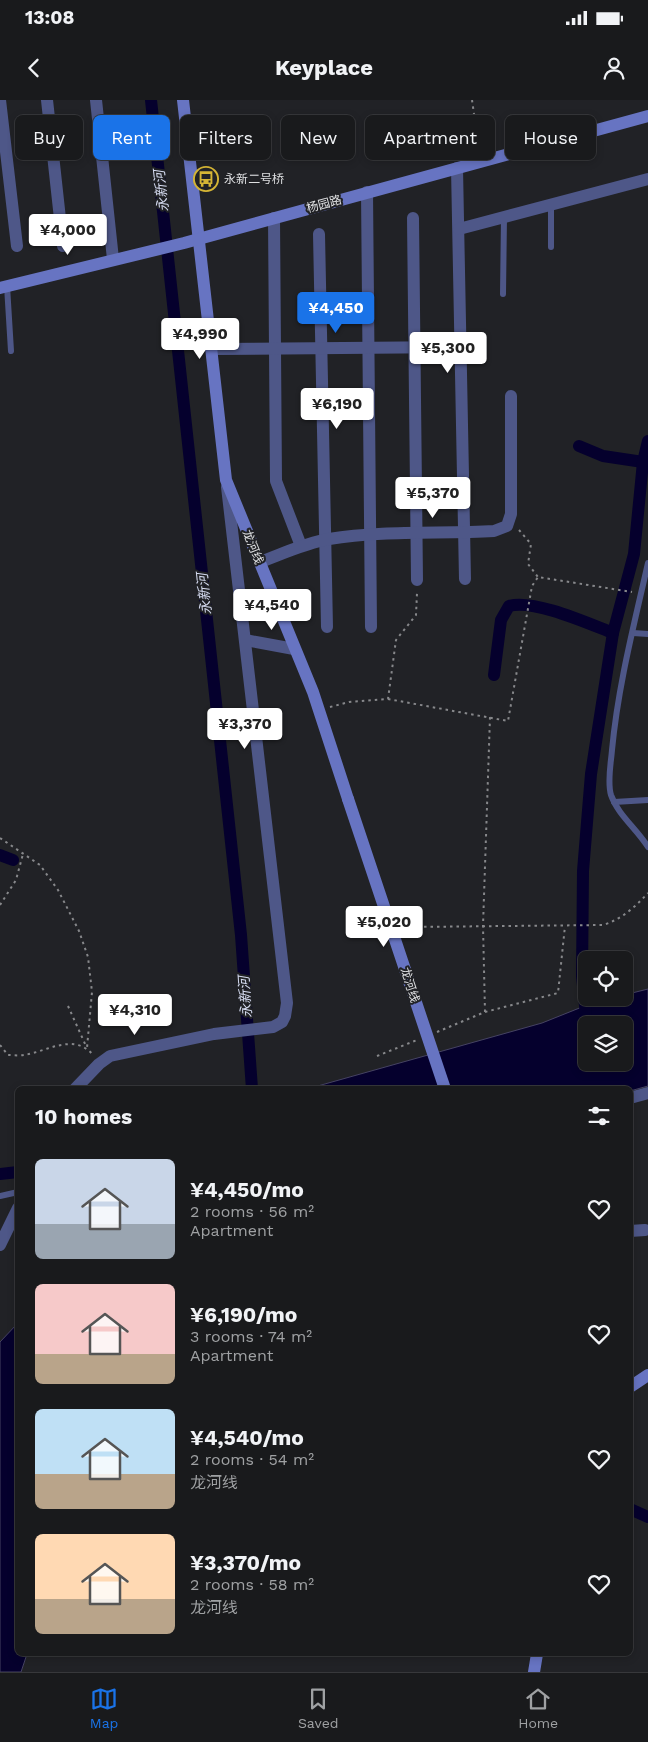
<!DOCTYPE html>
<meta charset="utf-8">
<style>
body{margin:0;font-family:"Work Sans","Noto Sans SC",sans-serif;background:#222325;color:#f1f3f6;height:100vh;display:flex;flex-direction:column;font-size:19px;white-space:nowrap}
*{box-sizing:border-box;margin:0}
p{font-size:16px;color:#9fa1a3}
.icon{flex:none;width:28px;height:28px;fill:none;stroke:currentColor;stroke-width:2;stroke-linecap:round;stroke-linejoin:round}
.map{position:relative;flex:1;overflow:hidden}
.side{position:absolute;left:15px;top:986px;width:618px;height:570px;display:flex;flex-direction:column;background:#191a1c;border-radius:8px;box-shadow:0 2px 8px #0003,0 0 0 1px #37383b}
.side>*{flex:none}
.top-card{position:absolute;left:15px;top:15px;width:619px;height:45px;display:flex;gap:10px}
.fabs{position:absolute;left:578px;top:851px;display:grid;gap:10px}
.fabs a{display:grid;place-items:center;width:55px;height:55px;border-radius:8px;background:#191a1c;box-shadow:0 2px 8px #0003,0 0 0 1px #37383b;font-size:25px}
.price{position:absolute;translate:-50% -42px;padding:0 11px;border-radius:5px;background:#fff;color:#222;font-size:16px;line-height:32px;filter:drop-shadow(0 1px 2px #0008)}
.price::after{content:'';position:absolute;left:50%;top:30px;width:15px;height:11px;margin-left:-8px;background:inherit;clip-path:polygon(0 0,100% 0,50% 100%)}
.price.selected{background:#1a73e8;color:#fff}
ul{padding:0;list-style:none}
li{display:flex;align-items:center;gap:15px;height:125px;padding:0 20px}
li span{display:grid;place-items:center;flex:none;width:140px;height:100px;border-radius:8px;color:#555}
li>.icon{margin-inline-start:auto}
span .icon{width:60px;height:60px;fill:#fffc;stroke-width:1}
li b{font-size:21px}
h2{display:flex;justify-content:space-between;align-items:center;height:60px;padding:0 20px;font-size:21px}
.pill{padding:0 18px;border-radius:8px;background:#191a1c;box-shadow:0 2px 8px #0003,0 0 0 1px #37383b;font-size:18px;line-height:45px}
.pill.selected{background:#1a73e8;color:#fff}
.status{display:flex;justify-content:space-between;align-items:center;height:35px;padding:0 25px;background:#191a1c;direction:ltr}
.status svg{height:14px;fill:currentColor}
header{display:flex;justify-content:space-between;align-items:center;height:65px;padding:0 20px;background:#191a1c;font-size:22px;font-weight:700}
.menu{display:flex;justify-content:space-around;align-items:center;height:70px;border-top:1px solid #37383b;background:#191a1c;font-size:14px;color:#9fa1a3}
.menu a{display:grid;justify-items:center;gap:2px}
.menu .selected{color:#1a73e8}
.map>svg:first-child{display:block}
.water{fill:#05002d;stroke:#464363;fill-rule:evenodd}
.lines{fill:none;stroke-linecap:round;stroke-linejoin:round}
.canal{stroke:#05002d;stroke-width:12}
.path{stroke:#87888b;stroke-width:2;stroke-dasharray:2.5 4;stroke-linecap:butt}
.lane{stroke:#4e5788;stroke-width:6}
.street{stroke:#4e5788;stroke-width:12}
.secondary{stroke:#6774c2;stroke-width:12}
.secondary-bridge{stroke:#6774c2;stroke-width:12}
.labels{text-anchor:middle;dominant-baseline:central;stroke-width:4;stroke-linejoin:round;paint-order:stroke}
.poi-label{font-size:12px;fill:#dfe0e2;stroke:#212226;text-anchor:start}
.street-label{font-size:12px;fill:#dfe0e2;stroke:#212226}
.water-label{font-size:14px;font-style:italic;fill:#d5dbf0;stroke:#212226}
</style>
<div class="status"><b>13:08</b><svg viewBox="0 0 49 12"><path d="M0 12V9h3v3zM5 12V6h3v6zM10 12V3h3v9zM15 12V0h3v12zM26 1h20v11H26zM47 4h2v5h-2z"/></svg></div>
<header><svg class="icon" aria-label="back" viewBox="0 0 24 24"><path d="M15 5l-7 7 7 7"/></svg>Keyplace<svg class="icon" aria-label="person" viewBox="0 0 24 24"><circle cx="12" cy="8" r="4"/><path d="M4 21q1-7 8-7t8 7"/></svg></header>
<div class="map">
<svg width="648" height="1572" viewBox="0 0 648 1572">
<rect width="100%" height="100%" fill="#212226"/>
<g class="water">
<path d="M648,889V986L630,991V989H307L542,923L602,899L624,898V895ZM586,925H624V962H586Z"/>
<path d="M17,1224L18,1554H27L21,1572H0V1242Z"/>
</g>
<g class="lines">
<g class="canal">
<path d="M151,0L241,835L252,989"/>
<path d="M579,346L603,356L643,362"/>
<path d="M494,575L501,520L509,506C534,499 587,523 613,533"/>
<path d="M0,755L13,760"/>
<path d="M587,925L582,876L583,771L591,674L613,533L634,454L643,362L648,341"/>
<path d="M0,1074L18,1072"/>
<path d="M630,1409L648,1417"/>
</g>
<g class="path">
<path d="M472,0L479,49"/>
<path d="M519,430L531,444L528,464L538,477"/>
<path d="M388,599L508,621L532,486L538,477L632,492"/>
<path d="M330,607L349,602L388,599L396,540L416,515L417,493"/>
<path d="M0,738L40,765L58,790L79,831L88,857L92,892L87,948"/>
<path d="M0,805L16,780L23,754"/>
<path d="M411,827L603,825C622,819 635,807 648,793"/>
<path d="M68,906L86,946"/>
<path d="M485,912L483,826L490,617"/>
<path d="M437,932L485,912L558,893L565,826"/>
<path d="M0,945L8,955C13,955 19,956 24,955C46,952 74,932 93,955"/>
<path d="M377,956L417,940"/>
</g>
<g class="lane">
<path d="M551,147V104"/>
<path d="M7,186L11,251"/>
<path d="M503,194L504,117"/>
<path d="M648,463C634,525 618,586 612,650C611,663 607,682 611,695C618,715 637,729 648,747"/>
<path d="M633,533L648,534"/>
<path d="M614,702L648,700"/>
<path d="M0,1096L18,1092"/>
</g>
<g class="street">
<path d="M0,0L17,146"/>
<path d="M47,0L63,146"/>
<path d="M96,0L113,159"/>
<path d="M457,68L465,479"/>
<path d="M367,92L371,527"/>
<path d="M274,118L276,381L301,446"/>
<path d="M413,118L417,480"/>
<path d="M459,129L648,79"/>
<path d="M319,134L327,527"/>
<path d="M212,249L461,247"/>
<path d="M260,462C282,454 305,443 329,439C383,430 439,434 494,431L507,426L511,414V296"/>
<path d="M245,540L294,549"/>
<path d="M75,989L99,964L110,956L214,934L273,927L282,922L285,916L287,903L227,387"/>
<path d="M630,998L648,993"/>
<path d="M630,1131L645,1130"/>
<path d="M0,1145L18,1108"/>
</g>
<g class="secondary">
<path d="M183,0L226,380L313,592L348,699"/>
<path d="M0,188L184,143L648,16"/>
<path d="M630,1287L648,1275"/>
<path d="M534,1572L537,1554"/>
</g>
<path class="secondary-bridge" d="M348,699L445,989"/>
</g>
<defs>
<symbol id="bus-ring" viewBox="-11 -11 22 22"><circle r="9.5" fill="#212226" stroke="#d5b535" stroke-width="1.5"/><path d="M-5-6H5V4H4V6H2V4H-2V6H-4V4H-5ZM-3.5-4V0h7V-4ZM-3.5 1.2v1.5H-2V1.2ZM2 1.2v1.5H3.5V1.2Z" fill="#d5b535"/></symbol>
</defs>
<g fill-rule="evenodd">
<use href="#bus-ring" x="192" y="65" width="28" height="28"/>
</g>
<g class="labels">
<g class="poi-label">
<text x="224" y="79">永新二号桥</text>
</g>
<g class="street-label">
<text transform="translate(324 104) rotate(-15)">杨园路</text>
<text transform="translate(253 447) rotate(68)">龙河线</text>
<text transform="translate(410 885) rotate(72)">龙河线</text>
</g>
<g class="water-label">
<text transform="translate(161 91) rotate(-96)">永新河</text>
<text transform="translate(204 494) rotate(-96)">永新河</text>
<text transform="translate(245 897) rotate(-94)">永新河</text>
</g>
</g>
</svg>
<div class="fabs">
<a><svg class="icon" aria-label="locate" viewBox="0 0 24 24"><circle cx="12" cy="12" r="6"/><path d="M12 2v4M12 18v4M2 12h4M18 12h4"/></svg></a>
<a><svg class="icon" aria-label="layers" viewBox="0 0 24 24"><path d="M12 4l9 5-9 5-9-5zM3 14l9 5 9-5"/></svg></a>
</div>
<b class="price" style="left:68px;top:156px">¥4,000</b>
<b class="price selected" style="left:336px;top:234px">¥4,450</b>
<b class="price" style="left:200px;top:260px">¥4,990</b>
<b class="price" style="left:448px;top:274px">¥5,300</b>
<b class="price" style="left:337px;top:330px">¥6,190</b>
<b class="price" style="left:433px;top:419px">¥5,370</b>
<b class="price" style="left:272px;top:531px">¥4,540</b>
<b class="price" style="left:245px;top:650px">¥3,370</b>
<b class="price" style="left:384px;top:848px">¥5,020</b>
<b class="price" style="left:135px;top:936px">¥4,310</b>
<div class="top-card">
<a class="pill">Buy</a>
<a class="pill selected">Rent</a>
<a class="pill">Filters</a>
<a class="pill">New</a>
<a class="pill">Apartment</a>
<a class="pill">House</a>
</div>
<section class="side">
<h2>10 homes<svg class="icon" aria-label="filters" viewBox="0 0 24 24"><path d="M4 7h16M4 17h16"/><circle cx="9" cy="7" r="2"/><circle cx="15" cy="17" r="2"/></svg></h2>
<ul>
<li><span style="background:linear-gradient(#c9d6e8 65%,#9aa5b1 0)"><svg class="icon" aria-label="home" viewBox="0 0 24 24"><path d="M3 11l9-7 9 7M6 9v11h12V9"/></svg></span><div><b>¥4,450/mo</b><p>2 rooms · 56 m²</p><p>Apartment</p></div><svg class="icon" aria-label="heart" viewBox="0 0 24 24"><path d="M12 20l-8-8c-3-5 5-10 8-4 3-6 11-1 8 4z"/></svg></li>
<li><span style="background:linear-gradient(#f6c9c9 70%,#b9a48a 0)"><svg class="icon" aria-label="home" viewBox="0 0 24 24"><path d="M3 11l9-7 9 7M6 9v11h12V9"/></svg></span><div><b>¥6,190/mo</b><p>3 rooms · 74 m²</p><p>Apartment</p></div><svg class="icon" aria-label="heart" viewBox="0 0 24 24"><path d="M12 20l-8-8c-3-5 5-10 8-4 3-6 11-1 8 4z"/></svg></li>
<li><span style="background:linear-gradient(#bfe0f5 65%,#b9a48a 0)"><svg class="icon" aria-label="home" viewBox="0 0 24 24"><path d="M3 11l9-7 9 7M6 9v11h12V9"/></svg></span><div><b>¥4,540/mo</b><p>2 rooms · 54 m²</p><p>龙河线</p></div><svg class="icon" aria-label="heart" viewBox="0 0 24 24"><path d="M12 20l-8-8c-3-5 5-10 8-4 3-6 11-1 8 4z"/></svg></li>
<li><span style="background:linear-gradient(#ffd9b3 65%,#b9a48a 0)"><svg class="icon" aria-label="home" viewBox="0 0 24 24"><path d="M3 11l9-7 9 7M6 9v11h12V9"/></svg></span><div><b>¥3,370/mo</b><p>2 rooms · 58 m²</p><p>龙河线</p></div><svg class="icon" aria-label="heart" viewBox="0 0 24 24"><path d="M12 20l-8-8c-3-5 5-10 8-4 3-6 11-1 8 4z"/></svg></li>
</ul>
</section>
</div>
<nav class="menu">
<a class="selected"><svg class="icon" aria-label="map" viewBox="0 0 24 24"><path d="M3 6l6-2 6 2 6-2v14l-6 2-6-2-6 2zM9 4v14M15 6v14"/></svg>Map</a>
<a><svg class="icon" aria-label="saved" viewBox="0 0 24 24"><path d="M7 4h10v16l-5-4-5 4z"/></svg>Saved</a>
<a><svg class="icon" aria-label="home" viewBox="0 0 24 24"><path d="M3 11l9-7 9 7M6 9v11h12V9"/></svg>Home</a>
</nav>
